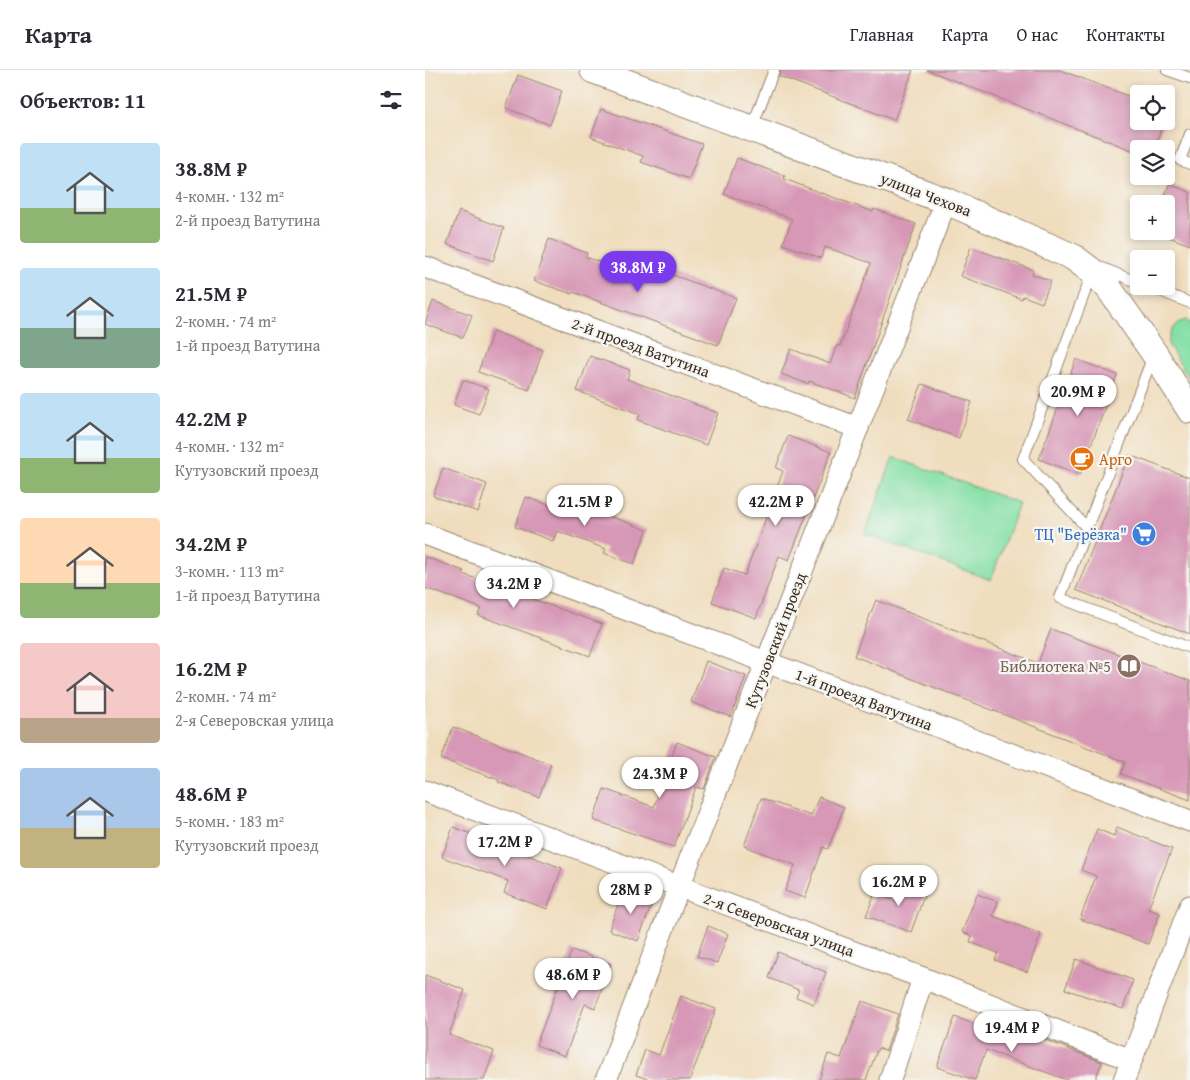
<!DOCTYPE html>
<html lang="ru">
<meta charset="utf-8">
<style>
body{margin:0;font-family:"Gentium Book Plus",serif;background:#f2f2f3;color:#2b2b33;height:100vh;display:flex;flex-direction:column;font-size:19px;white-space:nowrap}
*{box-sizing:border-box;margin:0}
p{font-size:16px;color:#7c7c81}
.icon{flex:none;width:28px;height:28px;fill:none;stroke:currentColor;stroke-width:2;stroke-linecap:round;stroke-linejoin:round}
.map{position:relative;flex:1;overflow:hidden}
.sheet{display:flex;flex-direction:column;background:#fff;width:425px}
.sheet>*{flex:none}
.buttons{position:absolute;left:705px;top:15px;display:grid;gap:10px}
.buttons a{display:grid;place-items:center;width:45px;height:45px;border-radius:5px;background:#fff;box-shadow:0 2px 8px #0003;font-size:25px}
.price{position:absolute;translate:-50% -42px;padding:0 11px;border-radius:18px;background:#fff;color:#222;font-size:16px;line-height:32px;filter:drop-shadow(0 1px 2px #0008)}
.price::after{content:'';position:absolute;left:50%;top:30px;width:15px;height:11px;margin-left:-8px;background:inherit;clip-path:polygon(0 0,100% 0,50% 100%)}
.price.selected{background:#7c3aed;color:#fff}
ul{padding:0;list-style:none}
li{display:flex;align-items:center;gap:15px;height:125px;padding:0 20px}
li span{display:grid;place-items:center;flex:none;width:140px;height:100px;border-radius:5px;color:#555}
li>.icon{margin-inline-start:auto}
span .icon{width:60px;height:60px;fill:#fffc;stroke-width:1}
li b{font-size:21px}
h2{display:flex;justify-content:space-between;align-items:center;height:60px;padding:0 20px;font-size:21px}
header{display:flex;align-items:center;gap:30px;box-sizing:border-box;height:70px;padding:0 25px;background:#fff;border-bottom:1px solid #e1e1e2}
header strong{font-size:24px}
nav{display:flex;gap:28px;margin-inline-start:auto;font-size:18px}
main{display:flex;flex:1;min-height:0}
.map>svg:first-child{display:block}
.green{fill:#85e0a6;stroke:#608562}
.building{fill:#d797b6}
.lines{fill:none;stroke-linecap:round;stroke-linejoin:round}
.service-casing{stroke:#96846e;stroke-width:12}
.minor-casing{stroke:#96846e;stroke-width:23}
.tertiary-casing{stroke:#96846e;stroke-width:28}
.service{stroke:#fff;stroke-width:10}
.minor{stroke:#fff;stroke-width:21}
.tertiary{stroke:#fff;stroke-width:26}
.labels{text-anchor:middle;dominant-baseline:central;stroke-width:4.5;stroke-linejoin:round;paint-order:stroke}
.street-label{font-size:16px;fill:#3b2a1e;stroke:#f6f6f2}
.food-label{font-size:16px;fill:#c56008;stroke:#f6f6f2;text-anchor:start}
.shop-label{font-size:16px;fill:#366cbe;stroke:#f6f6f2;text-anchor:end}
.education-label{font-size:16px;fill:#785e54;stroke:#f6f6f2;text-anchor:end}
</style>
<header>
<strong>Карта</strong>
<nav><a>Главная</a><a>Карта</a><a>О нас</a><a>Контакты</a></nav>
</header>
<main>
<section class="sheet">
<h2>Объектов: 11<svg class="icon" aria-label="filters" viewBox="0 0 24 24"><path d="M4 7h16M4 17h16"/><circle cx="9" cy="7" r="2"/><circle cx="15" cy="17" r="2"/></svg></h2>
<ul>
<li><span style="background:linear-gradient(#bfe0f5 65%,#8fb573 0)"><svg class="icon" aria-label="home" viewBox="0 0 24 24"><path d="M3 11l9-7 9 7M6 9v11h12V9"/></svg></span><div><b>38.8M ₽</b><p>4-комн. · 132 m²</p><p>2-й проезд Ватутина</p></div></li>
<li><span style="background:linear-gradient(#bfe0f5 60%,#7fa58c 0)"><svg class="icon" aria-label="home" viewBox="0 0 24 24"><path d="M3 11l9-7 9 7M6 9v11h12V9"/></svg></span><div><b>21.5M ₽</b><p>2-комн. · 74 m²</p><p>1-й проезд Ватутина</p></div></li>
<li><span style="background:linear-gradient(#bfe0f5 65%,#8fb573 0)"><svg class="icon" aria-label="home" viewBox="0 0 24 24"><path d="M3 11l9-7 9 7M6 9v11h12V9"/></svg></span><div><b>42.2M ₽</b><p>4-комн. · 132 m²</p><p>Кутузовский проезд</p></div></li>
<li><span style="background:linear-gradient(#ffd9b3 65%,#8fb573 0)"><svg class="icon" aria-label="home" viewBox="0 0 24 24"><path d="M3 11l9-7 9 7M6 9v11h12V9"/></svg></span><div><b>34.2M ₽</b><p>3-комн. · 113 m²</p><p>1-й проезд Ватутина</p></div></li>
<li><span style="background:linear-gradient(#f6c9c9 75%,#b9a48a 0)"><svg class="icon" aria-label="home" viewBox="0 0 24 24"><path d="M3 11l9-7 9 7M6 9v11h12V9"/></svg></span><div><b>16.2M ₽</b><p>2-комн. · 74 m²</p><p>2-я Северовская улица</p></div></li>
<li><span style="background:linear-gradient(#a9c7e8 60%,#c2b280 0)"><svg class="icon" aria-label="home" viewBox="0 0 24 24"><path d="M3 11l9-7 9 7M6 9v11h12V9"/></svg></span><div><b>48.6M ₽</b><p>5-комн. · 183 m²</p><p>Кутузовский проезд</p></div></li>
</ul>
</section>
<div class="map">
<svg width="765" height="1010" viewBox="0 0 765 1010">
<rect width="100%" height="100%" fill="#f6f6f2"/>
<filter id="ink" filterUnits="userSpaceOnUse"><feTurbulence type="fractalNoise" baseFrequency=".02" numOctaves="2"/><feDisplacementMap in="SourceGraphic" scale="10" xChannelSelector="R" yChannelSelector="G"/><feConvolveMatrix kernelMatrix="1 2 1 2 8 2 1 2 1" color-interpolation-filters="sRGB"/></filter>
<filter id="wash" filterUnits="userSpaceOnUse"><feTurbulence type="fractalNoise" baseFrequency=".0096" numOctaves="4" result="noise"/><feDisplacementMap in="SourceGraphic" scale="20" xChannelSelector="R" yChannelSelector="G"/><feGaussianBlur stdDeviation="1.12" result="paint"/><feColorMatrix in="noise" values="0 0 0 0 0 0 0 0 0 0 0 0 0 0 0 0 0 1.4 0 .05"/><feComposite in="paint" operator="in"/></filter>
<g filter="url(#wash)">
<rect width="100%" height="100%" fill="#f0ddbd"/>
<g class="green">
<path d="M760,250L765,253V309L743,274C745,262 748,255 760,250Z"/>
<path d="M468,387L594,433L566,510L440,464Z"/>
</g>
<g id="blocks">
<g class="building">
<path d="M356,0H488L469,50L354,6Z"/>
<path d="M502,0H635L714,30V51H739L729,79H714V83Z"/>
<path d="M93,5L137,21L125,55L81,38Z"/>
<path d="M176,39L277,74L264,109L216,92L218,86L166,67Z"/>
<path d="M312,88L360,106L359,109L448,142L449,139L491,154L430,328L384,311L383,314L356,304L366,279L405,294L412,275L415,276L446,193L400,177L396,188L358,174L367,149L299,124Z"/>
<path d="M744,114L765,122V175L728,161H741V134H737Z"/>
<path d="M34,141L79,158L68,191L22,174Z"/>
<path d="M124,169L162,183L161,187L229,212L234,200L311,228L293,275L148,222L147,224L109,211Z"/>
<path d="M546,177L608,200L607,204L626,211L617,233L598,226L597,229L535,206Z"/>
<path d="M8,231L47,245L38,268L0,254Z"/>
<path d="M68,261L118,280L104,320L53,302Z"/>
<path d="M165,286L205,300L202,309L293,343L281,375L213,350L215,344L152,321Z"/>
<path d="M651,289L692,305L655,405L614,389Z"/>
<path d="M38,310L64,319L54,344L29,335Z"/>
<path d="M497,314L547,332L534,368L483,349Z"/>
<path d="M363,366L406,382L364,490L354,486L331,548L287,532L299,498L320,505L358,401L351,398Z"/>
<path d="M704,385L765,408V564L651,520Z"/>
<path d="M18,398L62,414L53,442L8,426Z"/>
<path d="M172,425L190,432L184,446L222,460L209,494L179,483L181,479L132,461L128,471L90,457L101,427L163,449Z"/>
<path d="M0,487L39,501L38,504L177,554L165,586L53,545L56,538L0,518Z"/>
<path d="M451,530L613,593L626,559L765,611V730L696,704L700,692L429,586Z"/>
<path d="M281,591L321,606L306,647L266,632Z"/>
<path d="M28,657L126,694L114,727L73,712L74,710L16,689Z"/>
<path d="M252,672L291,687L279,719L271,717L249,777L168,750L179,719L229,737Z"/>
<path d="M394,727L419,737L403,779L398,777L380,828L360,821L370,795L319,776L336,728L386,746Z"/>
<path d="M28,757L137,798L122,839L79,823L83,811L17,787Z"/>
<path d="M692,757L747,779L723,839L735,843L723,874L655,849L671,806L656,800L672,759L689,766Z"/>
<path d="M481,809L502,818L486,862L441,846L450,823L473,832Z"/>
<path d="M198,820L228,831L213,871L184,860Z"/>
<path d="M552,824L573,832L568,846L616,864L602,902L570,890L573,883L545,872L547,866L537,862Z"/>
<path d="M283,856L303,864L292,893L272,886Z"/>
<path d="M147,880L186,894L170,938L160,934L140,986L111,975Z"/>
<path d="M353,882L401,902L389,934L371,927L374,920L344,908Z"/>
<path d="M651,889L708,910L698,939L640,919Z"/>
<path d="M0,905L40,920L24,965L69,981L59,1010H0Z"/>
<path d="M256,926L291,939L265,1010H225L211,1005L220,980L234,985Z"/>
<path d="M437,931L473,944L461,981L453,978L441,1010H394L403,984L416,988Z"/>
<path d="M530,947L596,971L600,962L677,992L670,1010H642L561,980L550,1010L512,997Z"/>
</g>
</g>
</g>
<g filter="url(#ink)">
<use href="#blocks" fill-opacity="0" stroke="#96846e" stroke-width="1"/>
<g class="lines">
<defs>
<g id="service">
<path d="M742,0L765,8"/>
<path d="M327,57L349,0"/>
<path d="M765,64L755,90L765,94"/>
<path d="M675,197L714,213"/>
<path d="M723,216L765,233"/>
<path d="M728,286L635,528L765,578"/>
<path d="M662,458L598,389L667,203"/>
</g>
<g id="minor">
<path d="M0,197L433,358"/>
<path d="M0,464L765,751"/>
<path d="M0,721L498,908L706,990"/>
<path d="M181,1010L254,817L521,131"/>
<path d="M465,1010L498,908"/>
<path d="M699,1010L765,836"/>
</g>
<path id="tertiary" d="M168,0L521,131L648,187L668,202L683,217L729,283L765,340"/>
</defs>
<use href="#service" class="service-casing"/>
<use href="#minor" class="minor-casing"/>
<use href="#tertiary" class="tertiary-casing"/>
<use href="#service" class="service"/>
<use href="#minor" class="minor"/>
<use href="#tertiary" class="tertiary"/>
</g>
</g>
<defs>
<symbol id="cafe-disc" viewBox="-11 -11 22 22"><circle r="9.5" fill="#e8710a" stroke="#f6f6f2"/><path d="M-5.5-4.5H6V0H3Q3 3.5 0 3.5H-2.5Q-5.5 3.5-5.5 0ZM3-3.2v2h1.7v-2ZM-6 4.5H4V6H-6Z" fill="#fff"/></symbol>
<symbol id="supermarket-disc" viewBox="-11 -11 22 22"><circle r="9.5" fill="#3f7fe0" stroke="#f6f6f2"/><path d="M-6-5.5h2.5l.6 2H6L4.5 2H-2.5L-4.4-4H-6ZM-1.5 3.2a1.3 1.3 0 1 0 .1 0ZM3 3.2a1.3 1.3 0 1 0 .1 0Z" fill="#fff"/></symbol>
<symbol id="library-disc" viewBox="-11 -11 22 22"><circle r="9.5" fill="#8d6e63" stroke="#f6f6f2"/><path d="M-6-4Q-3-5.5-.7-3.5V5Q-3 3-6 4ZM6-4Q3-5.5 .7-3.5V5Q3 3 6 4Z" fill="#fff"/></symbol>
</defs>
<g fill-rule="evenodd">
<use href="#cafe-disc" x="643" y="375" width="28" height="28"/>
<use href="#supermarket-disc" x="705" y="450" width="28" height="28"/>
<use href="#library-disc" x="690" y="582" width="28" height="28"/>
</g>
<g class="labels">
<g class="street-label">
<text transform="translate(501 124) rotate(21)">улица Чехова</text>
<text transform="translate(216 277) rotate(20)">2-й проезд Ватутина</text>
<text transform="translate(350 570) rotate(-69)">Кутузовский проезд</text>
<text transform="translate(439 629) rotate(21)">1-й проезд Ватутина</text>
<text transform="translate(354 854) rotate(20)">2-я Северовская улица</text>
</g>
<g class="food-label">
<text x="674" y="389">Арго</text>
</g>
<g class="shop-label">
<text x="702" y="464">ТЦ "Берёзка"</text>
</g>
<g class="education-label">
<text x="686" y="596">Библиотека №5</text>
</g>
</g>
</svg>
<div class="buttons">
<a><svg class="icon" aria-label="locate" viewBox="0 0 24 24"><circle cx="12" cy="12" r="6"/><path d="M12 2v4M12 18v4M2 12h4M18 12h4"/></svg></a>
<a><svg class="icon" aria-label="layers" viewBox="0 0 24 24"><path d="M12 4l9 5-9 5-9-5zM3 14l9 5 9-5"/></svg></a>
<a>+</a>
<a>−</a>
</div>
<b class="price selected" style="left:213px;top:223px">38.8M ₽</b>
<b class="price" style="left:653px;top:347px">20.9M ₽</b>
<b class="price" style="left:160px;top:457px">21.5M ₽</b>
<b class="price" style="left:351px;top:457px">42.2M ₽</b>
<b class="price" style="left:89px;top:539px">34.2M ₽</b>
<b class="price" style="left:235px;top:729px">24.3M ₽</b>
<b class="price" style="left:80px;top:797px">17.2M ₽</b>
<b class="price" style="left:474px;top:837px">16.2M ₽</b>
<b class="price" style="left:206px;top:845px">28M ₽</b>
<b class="price" style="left:148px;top:930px">48.6M ₽</b>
<b class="price" style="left:587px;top:983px">19.4M ₽</b>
</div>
</main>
